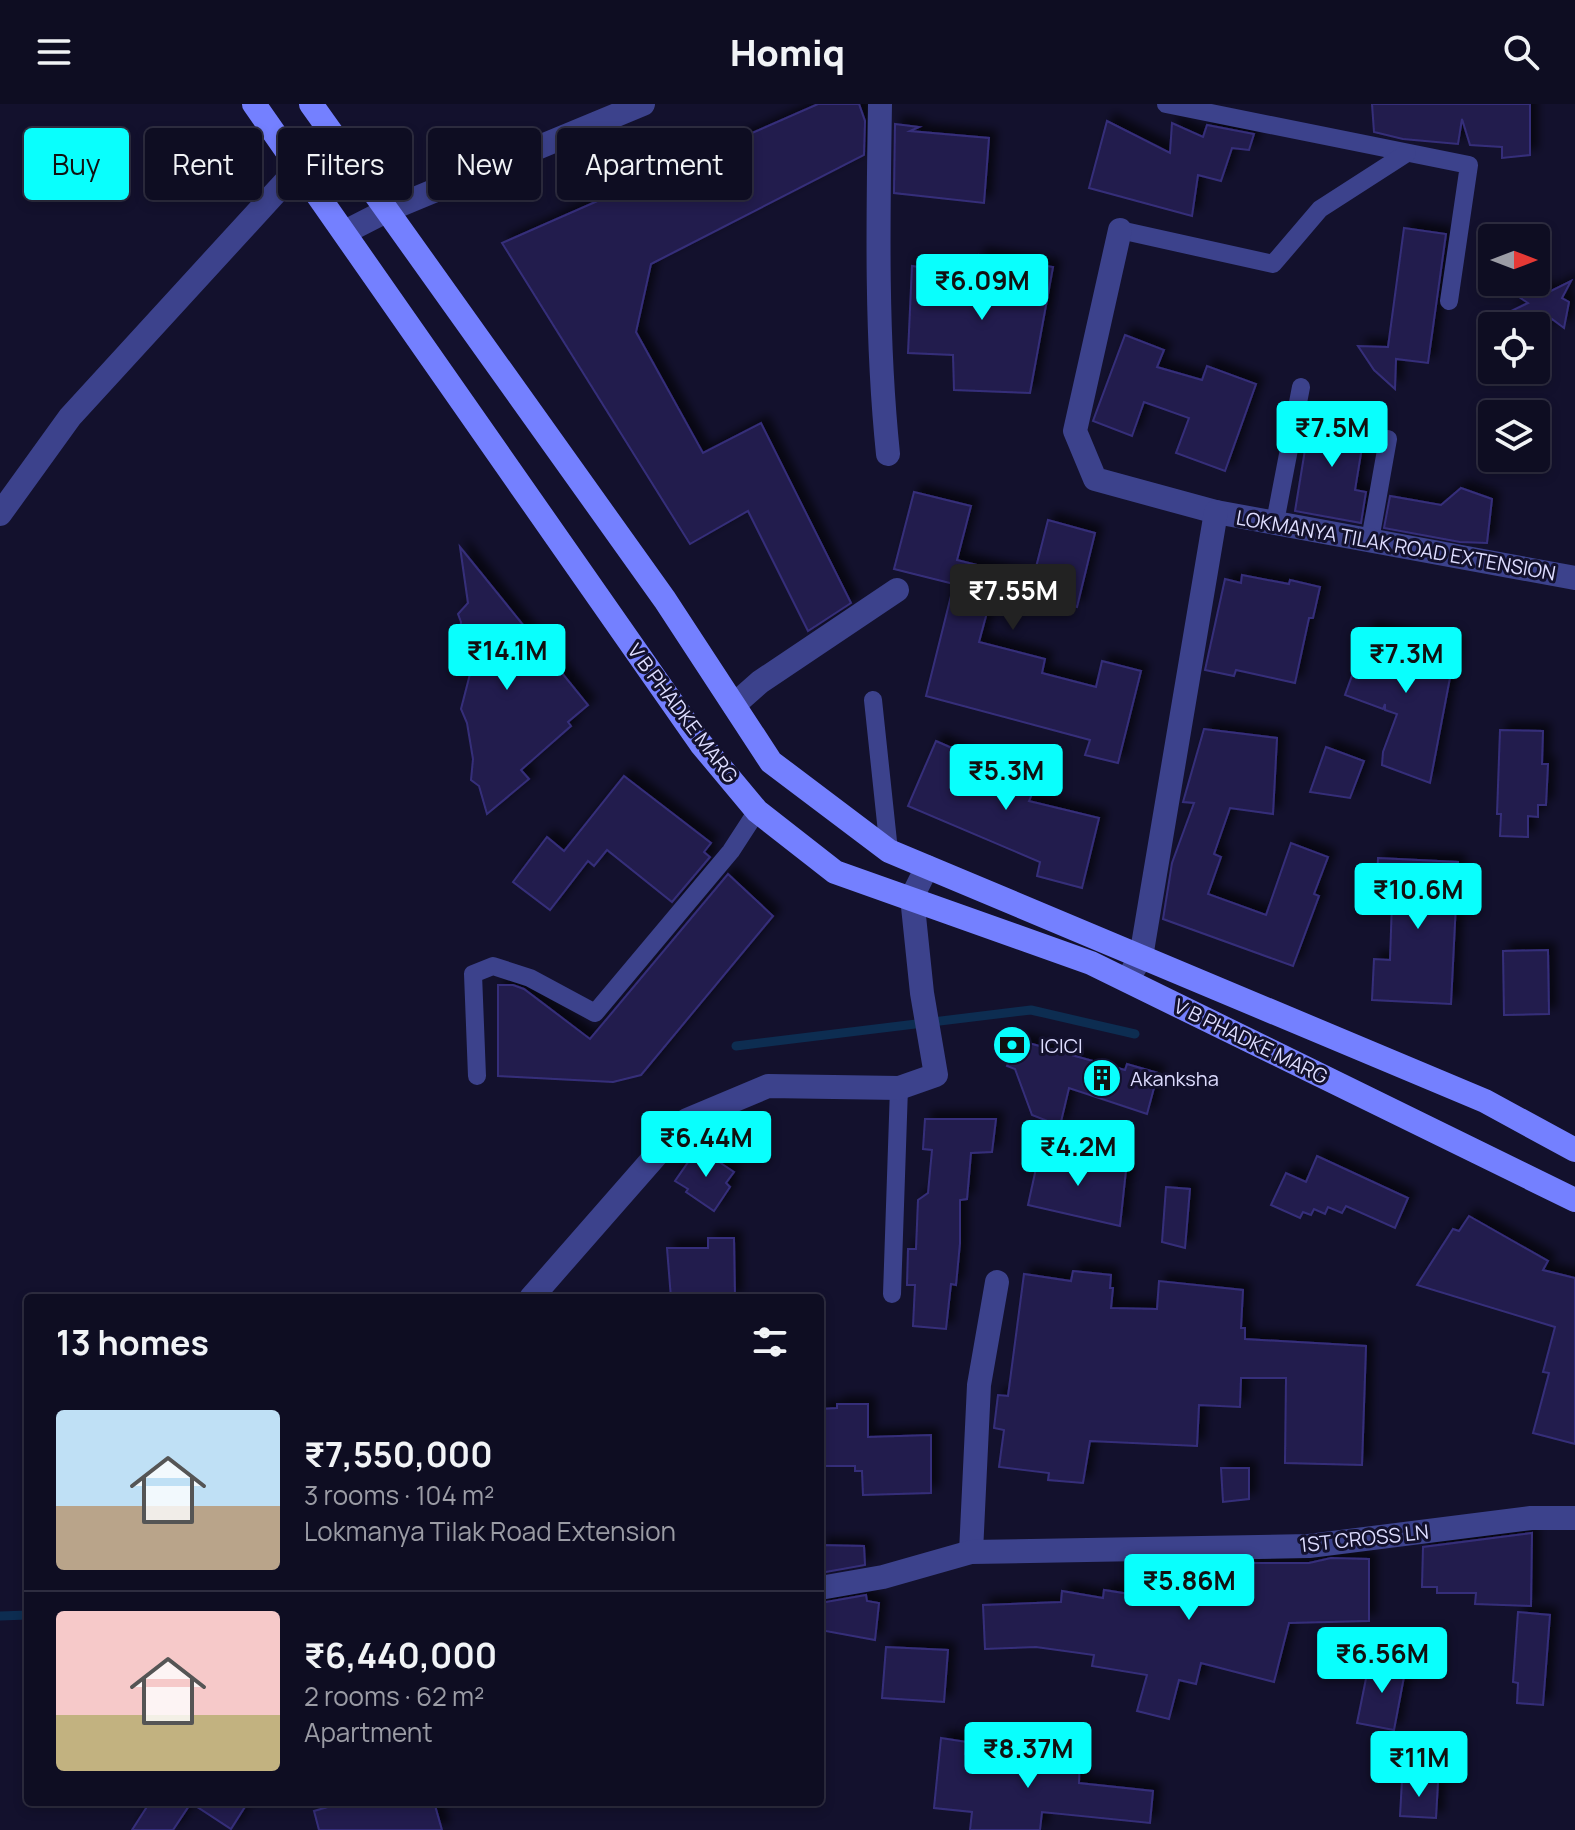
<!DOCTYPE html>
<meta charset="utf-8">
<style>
body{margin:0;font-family:Manrope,sans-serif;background:#1c1b2f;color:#f1f3f6;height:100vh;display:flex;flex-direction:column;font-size:30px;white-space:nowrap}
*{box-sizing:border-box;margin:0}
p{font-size:26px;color:#9b9ca5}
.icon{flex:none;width:44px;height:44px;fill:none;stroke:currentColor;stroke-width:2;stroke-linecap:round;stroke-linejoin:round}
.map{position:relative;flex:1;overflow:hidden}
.drawer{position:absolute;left:24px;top:1190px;width:800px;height:512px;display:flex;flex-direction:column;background:#0e0d22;border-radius:8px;box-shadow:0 4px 12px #0003,0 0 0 2px #2e2d40}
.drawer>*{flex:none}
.banner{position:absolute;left:24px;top:24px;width:800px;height:72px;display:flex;gap:16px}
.needle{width:52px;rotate:90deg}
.controls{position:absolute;left:1478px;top:120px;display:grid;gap:16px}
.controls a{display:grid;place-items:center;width:72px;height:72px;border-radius:8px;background:#0e0d22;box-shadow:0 4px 12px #0003,0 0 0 2px #2e2d40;font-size:40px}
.price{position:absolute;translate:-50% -68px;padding:0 18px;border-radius:8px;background:#09fffd;color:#111;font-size:26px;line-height:52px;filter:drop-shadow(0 2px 4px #0008)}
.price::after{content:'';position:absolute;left:50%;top:48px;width:24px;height:18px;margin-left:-12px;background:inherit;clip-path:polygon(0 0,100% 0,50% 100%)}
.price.active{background:#222;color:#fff}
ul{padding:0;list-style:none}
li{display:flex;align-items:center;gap:24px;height:200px;padding:0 32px}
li+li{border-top:2px solid #2e2d40}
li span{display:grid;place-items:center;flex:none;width:224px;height:160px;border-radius:8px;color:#555}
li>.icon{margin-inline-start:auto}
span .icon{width:96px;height:96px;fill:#fffc;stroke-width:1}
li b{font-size:34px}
h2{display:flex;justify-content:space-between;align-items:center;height:96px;padding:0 32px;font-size:34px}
.pill{padding:0 28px;border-radius:8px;background:#0e0d22;box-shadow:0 4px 12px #0003,0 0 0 2px #2e2d40;font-size:28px;line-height:72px}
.pill.active{background:#09fffd;color:#111}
header{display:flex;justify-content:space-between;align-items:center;height:104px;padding:0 32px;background:#0e0d22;font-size:36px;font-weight:800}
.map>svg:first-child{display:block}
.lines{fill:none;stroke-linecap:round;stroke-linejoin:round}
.stream{stroke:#0d2d51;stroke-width:9}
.building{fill:#221d4e;stroke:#362f7a;stroke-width:2;filter:url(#shadow)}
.lane{stroke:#3c428c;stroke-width:18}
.street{stroke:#3c428c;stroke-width:24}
.secondary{stroke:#7480ff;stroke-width:24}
.labels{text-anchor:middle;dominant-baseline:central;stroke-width:6;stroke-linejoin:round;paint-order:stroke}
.street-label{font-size:20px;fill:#deddff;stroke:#13112d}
.poi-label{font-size:20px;fill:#deddff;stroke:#13112d;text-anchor:start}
</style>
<header><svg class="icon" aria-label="menu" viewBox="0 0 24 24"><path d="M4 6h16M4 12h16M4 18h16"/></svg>Homiq<svg class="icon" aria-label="search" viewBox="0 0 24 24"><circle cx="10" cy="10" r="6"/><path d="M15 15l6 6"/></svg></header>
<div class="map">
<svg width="1575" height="1726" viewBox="0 0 1575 1726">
<defs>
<filter id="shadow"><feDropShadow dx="7" dy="-7" stdDeviation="4" flood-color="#0009"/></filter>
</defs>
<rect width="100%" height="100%" fill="#13112d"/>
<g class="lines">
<g class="stream">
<path d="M736,942L1031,906L1135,930"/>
<path d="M0,1512L28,1511"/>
</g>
</g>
<g class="building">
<path d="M818,0H859L865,17L864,51L651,160L636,228L703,349L761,319L851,499L808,527L748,407L690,440L502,139Z"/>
<path d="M1372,0H1530V51L1502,54V43L1470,41L1462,15L1458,40L1403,35L1374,28Z"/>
<path d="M1107,17L1170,49L1172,19L1203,33L1207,21L1254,30L1249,46L1232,44L1221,77L1198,71L1192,112L1089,84Z"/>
<path d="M895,20L919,23L910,27L989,34L984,99L894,89Z"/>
<path d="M1404,124L1446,130L1428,259L1396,255L1395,285L1374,266L1358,242L1388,243Z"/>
<path d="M979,151L1053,163L1030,289L954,286L953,251L908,249L912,162L974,172Z"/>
<path d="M1571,177L1562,194L1569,198L1564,224L1552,215L1546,227L1511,207L1528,199L1501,181L1503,178H1526L1549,188Z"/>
<path d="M1125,231L1164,246L1157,263L1202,276L1207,262L1256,280L1225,367L1176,349L1189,314L1144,298L1132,332L1093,317Z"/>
<path d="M1311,309L1366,319L1355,386L1366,388L1361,419L1295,407Z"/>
<path d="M1461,384L1492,395L1487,439L1460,438L1384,424L1390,392L1441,401Z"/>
<path d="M914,388L971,402L957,456L1033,475L1048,416L1095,429L1077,503L1041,494L1040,502L992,490L979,538L1045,555L1042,569L1096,583L1102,557L1141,567L1118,659L1085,651L1090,636L926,592L954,480L894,465Z"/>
<path d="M460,443L588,601L568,618L571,622L521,666L529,675L487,710L479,682L471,676L473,655L467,619L461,605L470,570L460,559L465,537L459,533L461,518L458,510L468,499Z"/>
<path d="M1242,471L1289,480L1290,476L1320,483L1313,514H1309L1295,579L1236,566L1234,572L1205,566L1225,475L1241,479Z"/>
<path d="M1369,525L1456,542L1430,679L1382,661L1383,648L1397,610L1385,606V600L1383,605L1345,591Z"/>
<path d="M1204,625L1277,634L1273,710L1230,704L1214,750L1221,753L1208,790L1266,811L1291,739L1328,753L1314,790L1319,792L1293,862L1163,815L1172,759L1194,699L1183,698Z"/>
<path d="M1500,626L1543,627L1542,660H1548L1546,701H1538V713L1528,712V733L1500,732L1501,710H1497Z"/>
<path d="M936,637L1006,668L1011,656L1041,668L1029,697L1099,714L1082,784L1037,772L1040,758L908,702Z"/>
<path d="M1326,643L1364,657L1350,694L1310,688Z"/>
<path d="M624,672L711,739L704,748L710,753L672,798L607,746L594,762L588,757L550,806L513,778L547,733L564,747Z"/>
<path d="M1378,754L1458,758L1451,900L1372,896L1374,855L1390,856L1392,798L1376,797Z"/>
<path d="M728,770L773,812L641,971L613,978L498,972V881H513L524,885L590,935Z"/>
<path d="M1548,846L1549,910L1504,911L1503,847Z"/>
<path d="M1018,936L1125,966L1127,960L1158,969L1147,1010L1069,984L1060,1022L1032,1011L1015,965L1007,962Z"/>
<path d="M925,1015H996L992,1048L971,1049L967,1095L960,1096V1139L956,1181L951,1180L946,1225L913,1222L915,1181H907L908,1145H916L918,1096L928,1089L932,1046L923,1045Z"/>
<path d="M698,1044L734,1068L726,1079L730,1083L714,1107L686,1088L688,1085L675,1077Z"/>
<path d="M1040,1046L1126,1066L1120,1122L1028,1101Z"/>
<path d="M1317,1052L1408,1094L1395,1124L1346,1102L1342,1109L1328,1103L1325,1110L1314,1105L1311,1111L1303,1108L1300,1114L1271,1101L1286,1069L1306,1078Z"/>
<path d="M1166,1083L1190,1085L1185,1144L1162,1138Z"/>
<path d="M1469,1112L1548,1157L1543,1166L1575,1174V1340L1533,1329L1549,1269L1543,1268L1555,1223L1417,1181L1453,1125L1459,1127Z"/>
<path d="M708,1134H734L735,1194H671L667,1144H708Z"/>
<path d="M1073,1167L1111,1171L1110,1184H1113L1111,1204L1157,1205L1159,1177L1243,1186L1241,1224H1245V1235L1366,1242L1362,1361L1285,1359L1286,1274H1241L1240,1303L1199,1301L1197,1342L1090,1337L1083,1379L1048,1376L1049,1369L999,1363L1004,1326L994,1324L998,1291L1008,1292L1024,1170L1071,1177Z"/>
<path d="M837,1300H868V1333L931,1331V1389L863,1391L862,1367H855V1362H820V1305L837,1304Z"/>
<path d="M1221,1364H1249V1395L1223,1398Z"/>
<path d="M1532,1429L1531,1502L1475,1500L1476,1489H1437V1483H1422L1423,1443Z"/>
<path d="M820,1441L864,1442L865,1461L820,1469Z"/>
<path d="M1331,1454L1369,1455V1517L1289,1519L1274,1578L1201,1559L1196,1580L1179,1576L1169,1615L1137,1607L1147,1571L1092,1562L1094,1551L1036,1543L985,1545L983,1501L1061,1498L1062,1487L1103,1494L1104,1486L1155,1494L1156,1469L1246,1472L1247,1459H1309Z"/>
<path d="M866,1491L867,1497L879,1499L875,1536L820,1526V1499Z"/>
<path d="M1518,1508L1550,1511L1543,1601L1517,1599L1518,1579L1513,1578Z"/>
<path d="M886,1543L948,1546L944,1598L882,1594Z"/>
<path d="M1370,1555L1406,1562L1394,1626L1357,1619Z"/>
<path d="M941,1634L967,1638L965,1650L980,1648L981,1651L1050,1660L1051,1641L1080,1642L1079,1679L1153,1687L1150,1719L1042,1708L1040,1726H970L972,1708L934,1704Z"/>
<path d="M1402,1676L1438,1678L1436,1714L1400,1712Z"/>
<path d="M150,1698H248L231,1725L191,1699L173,1726H132Z"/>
<path d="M345,1698H434L442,1726H319L314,1707Z"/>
</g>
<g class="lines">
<g class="lane">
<path d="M1166,0L1469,61L1449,197"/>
<path d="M1120,126L1273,160L1320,105L1407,49"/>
<path d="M1275,418L1301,283"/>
<path d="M1370,436L1388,335"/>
<path d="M873,596L889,747"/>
<path d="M477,972L473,870L493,862L530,874L595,909L731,747L757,707"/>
<path d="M892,1190L899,984"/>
</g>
<g class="street">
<path d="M880,0C878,117 876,234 888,350"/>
<path d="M1120,126L1075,327L1095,375L1216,408L1575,474"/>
<path d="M345,128L388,106L643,0"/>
<path d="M0,410L70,313L299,63"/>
<path d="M734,601L760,578L897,486"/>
<path d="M1127,876L1141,853L1216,408"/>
<path d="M531,1194L687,1016L768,982L899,984L936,971L922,889L912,793L927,763"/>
<path d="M971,1448L979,1281L997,1178"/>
<path d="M820,1484L883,1473L971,1448L1309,1442L1531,1414H1575"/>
</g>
<g class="secondary">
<path d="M254,0L701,640L757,707L835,768L1091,859L1575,1096"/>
<path d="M311,0L665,496L771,658L889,747L1485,997L1575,1046"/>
</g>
</g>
<defs>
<symbol id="bank-disc" viewBox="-11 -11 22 22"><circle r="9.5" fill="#09fffd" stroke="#13112d"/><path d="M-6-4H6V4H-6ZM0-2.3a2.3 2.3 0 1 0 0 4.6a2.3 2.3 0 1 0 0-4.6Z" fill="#111"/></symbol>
<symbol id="building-disc" viewBox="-11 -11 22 22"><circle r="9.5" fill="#09fffd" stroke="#13112d"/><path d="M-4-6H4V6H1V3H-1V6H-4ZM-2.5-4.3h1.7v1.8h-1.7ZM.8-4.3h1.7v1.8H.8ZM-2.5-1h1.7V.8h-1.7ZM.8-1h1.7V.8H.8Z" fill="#111"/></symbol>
</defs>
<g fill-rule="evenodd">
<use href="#bank-disc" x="990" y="919" width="44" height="44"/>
<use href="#building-disc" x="1080" y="952" width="44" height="44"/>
</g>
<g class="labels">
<g class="street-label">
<text transform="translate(1396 441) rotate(10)">LOKMANYA TILAK ROAD EXTENSION</text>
<text transform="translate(683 609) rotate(53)">V B PHADKE MARG</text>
<text transform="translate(1251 937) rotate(26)">V B PHADKE MARG</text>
<text transform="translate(1364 1434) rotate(-6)">1ST CROSS LN</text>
</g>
<g class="poi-label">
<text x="1040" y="941">ICICI</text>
<text x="1130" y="974">Akanksha</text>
</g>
</g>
</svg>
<div class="controls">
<a><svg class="needle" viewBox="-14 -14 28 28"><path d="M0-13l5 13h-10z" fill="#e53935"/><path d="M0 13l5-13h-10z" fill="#9b9ca5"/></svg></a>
<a><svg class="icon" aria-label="locate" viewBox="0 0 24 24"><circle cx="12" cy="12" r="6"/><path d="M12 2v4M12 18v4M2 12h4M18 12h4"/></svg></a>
<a><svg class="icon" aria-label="layers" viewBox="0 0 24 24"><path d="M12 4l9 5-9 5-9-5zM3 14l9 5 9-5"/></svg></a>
</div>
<b class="price" style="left:982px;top:218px">₹6.09M</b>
<b class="price" style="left:1332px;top:365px">₹7.5M</b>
<b class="price active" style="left:1013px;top:528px">₹7.55M</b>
<b class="price" style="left:507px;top:588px">₹14.1M</b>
<b class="price" style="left:1406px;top:591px">₹7.3M</b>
<b class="price" style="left:1006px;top:708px">₹5.3M</b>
<b class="price" style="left:1418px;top:827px">₹10.6M</b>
<b class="price" style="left:706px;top:1075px">₹6.44M</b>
<b class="price" style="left:1078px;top:1084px">₹4.2M</b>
<b class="price" style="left:1189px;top:1518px">₹5.86M</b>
<b class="price" style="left:1382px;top:1591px">₹6.56M</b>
<b class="price" style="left:1028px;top:1686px">₹8.37M</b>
<b class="price" style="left:1419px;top:1695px">₹11M</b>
<div class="banner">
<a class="pill active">Buy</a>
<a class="pill">Rent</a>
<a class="pill">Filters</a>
<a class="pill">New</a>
<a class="pill">Apartment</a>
</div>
<section class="drawer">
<h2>13 homes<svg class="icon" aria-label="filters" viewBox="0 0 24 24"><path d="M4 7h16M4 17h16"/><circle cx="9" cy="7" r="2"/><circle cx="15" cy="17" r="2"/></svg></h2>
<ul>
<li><span style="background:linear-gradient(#bfe0f5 60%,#b9a48a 0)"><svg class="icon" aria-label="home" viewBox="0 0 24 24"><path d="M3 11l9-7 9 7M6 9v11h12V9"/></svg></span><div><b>₹7,550,000</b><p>3 rooms · 104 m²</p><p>Lokmanya Tilak Road Extension</p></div></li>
<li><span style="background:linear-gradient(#f6c9c9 65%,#c2b280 0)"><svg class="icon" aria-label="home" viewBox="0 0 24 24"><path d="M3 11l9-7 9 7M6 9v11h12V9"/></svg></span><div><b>₹6,440,000</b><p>2 rooms · 62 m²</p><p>Apartment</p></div></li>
</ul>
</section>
</div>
